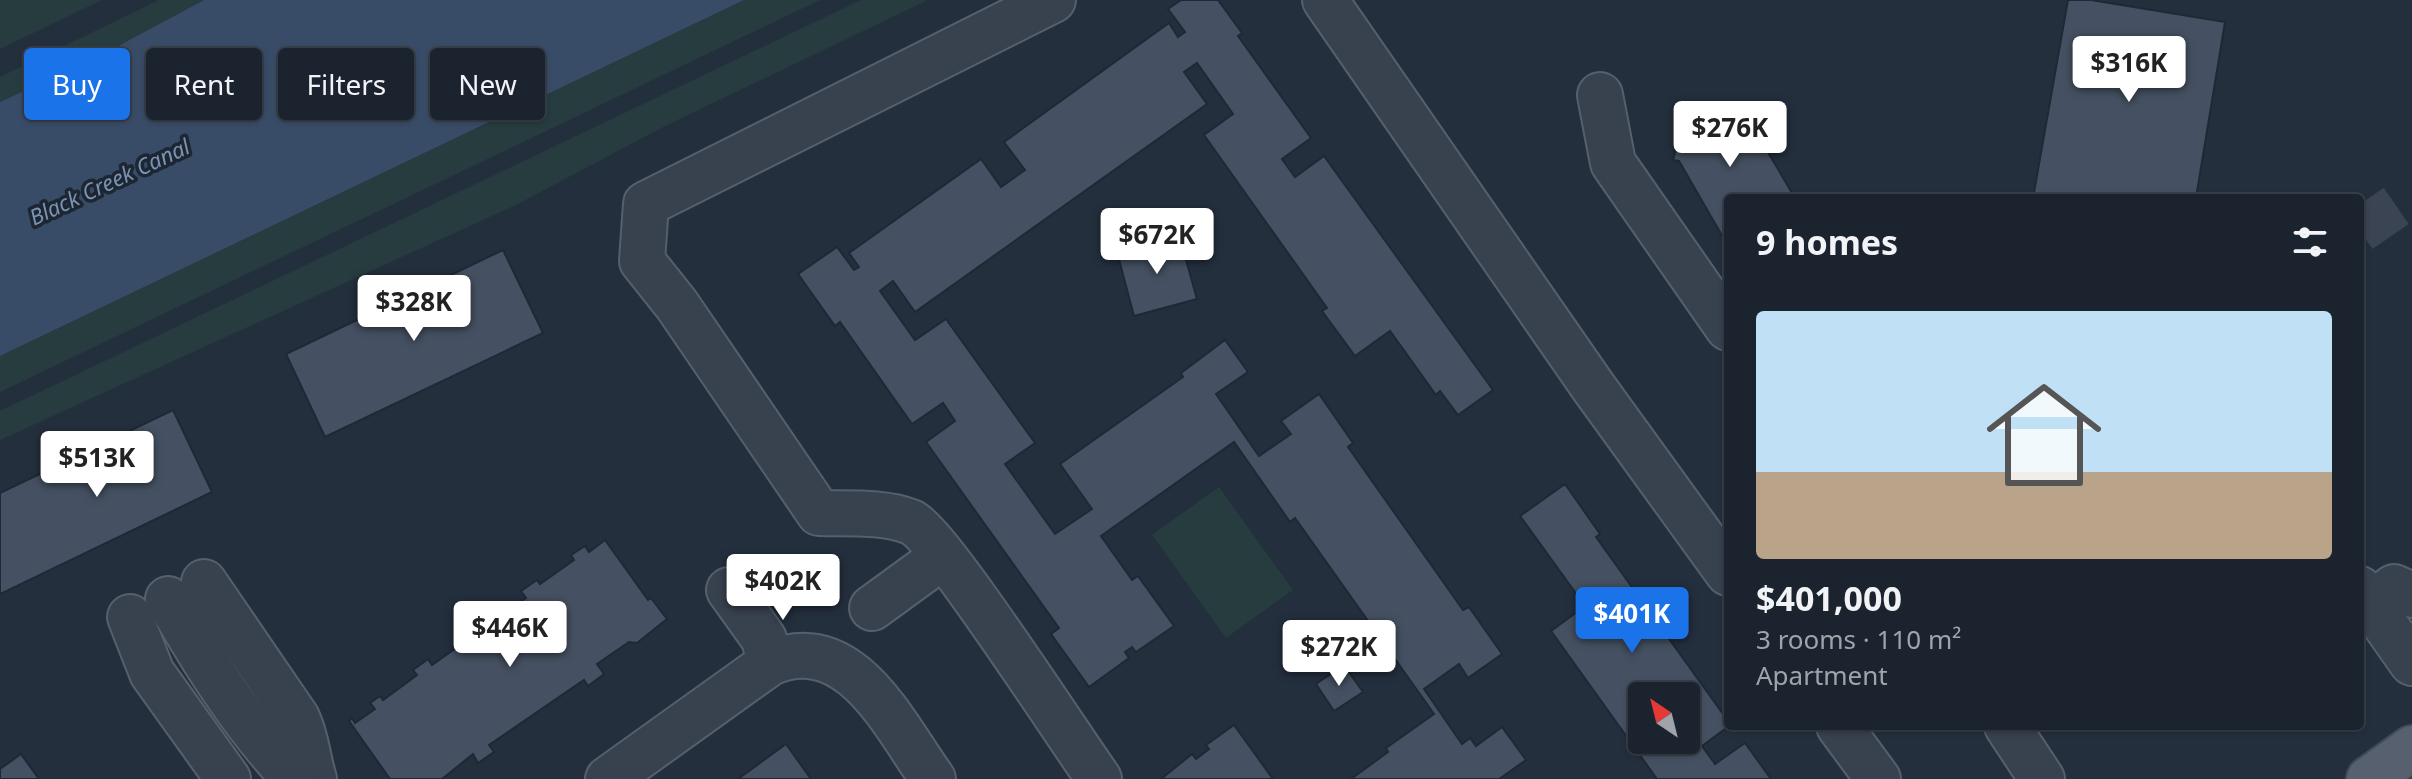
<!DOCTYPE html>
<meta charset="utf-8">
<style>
body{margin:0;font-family:"Noto Sans",sans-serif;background:#242b36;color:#f1f3f6;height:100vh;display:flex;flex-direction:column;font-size:30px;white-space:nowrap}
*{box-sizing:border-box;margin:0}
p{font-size:26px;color:#a0a4aa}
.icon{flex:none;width:44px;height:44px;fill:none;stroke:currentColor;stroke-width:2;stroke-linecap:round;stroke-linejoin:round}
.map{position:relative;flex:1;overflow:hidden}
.drawer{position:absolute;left:1724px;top:194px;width:640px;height:536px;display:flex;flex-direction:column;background:#1b232e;border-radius:8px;box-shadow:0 2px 6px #0004,0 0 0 2px #39404a}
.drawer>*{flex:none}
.hud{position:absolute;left:24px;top:48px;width:760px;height:72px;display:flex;gap:16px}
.needle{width:52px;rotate:325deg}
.fabs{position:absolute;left:1628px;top:682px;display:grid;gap:16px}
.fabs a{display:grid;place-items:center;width:72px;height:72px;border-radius:8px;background:#1b232e;box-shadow:0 2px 6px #0004,0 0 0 2px #39404a;font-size:40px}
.price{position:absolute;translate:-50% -68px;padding:0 18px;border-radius:8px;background:#fff;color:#222;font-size:26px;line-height:52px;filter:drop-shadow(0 2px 4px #0008)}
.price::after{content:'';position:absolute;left:50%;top:48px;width:24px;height:18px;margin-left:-12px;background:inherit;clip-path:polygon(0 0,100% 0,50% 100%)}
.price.selected{background:#1a73e8;color:#fff}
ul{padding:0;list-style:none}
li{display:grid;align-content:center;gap:16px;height:424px;padding:0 32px}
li+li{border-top:2px solid #39404a}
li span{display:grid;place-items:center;height:248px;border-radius:8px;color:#555}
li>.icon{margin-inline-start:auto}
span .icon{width:144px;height:144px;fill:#fffc;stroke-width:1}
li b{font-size:34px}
h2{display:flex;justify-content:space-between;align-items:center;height:96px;padding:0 32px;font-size:34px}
.pill{padding:0 28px;border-radius:8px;background:#1b232e;box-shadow:0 2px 6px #0004,0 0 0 2px #39404a;font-size:28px;line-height:72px}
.pill.selected{background:#1a73e8;color:#fff}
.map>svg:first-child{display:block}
.green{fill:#263c3f}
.water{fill:#394c67}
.building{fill:#455162;stroke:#1f2835;stroke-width:2;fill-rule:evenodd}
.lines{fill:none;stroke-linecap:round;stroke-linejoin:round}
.minor-tunnel{stroke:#3a4453;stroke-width:44;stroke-dasharray:44 22;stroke-linecap:butt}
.minor-casing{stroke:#565f6c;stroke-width:48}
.major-casing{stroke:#414a57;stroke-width:48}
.minor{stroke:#38414e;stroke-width:44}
.major{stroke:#56606e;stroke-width:44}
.labels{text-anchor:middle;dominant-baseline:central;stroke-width:7;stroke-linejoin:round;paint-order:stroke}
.water-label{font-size:22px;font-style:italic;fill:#7c92b1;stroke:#1d2633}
</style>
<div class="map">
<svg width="2412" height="779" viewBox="0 0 2412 779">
<rect width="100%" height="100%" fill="#242f3e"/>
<g class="green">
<path d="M0,0H102L0,49Z"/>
<path d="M159,0H204L92,60L0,102V77Z"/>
<path d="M744,0H820L0,392V356Z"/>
<path d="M861,0H928L663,127L518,204L0,440V411Z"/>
<path d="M1219,487L1293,590L1226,638L1152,535Z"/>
</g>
<path class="water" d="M204,0H744L0,356V102L92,60Z"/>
<g class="building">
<path d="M1181,0H1218L1242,33L1238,36L1311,138L1282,159L1295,177L1324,156L1493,390L1458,415L1440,391L1436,395L1390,331L1355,356L1322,311L1327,308L1204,135L1233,114L1197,63L1184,72L1207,104L915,312L893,281L880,291L915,340L946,319L1035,443L1005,464L1055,534L1092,509L1060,464L1183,377L1181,373L1225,340L1248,372L1216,394L1259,456L1291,434L1281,421L1319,394L1353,443L1348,447L1463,610L1469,607L1502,654L1468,678L1459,664L1424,689L1462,744L1470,738L1476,746L1502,727L1526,760L1499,779H1351L1388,752L1386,748L1434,714L1295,518L1290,522L1234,442L1101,536L1132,580L1138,576L1174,626L1136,652L1132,647L1125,652L1129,658L1089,687L1051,634L1059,628L926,442L955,421L943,403L912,424L840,322L835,326L798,274L837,247L854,270L859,267L849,253L981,159L1001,187L1025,170L1004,142L1169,23L1178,37L1185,32L1168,9Z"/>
<path d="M2068,0H2091L2225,22L2196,198H2033Z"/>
<path d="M1736,115L1742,125L1749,120L1795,198H1728V246L1679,161L1673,160L1678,142L1684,145Z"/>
<path d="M1179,235L1197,299L1134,316L1117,252Z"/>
<path d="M503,250L543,333L325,437L286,354Z"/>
<path d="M173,410L212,492L0,594V493Z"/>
<path d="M1565,484L1600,534L1596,537L1728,721L1729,726L1702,746L1715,764L1745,743L1771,779H1657L1551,631L1585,606L1520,516ZM1642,696H1686V740H1642Z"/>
<path d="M605,540L648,600L651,598L667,619L637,643L629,642L597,664L604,674L588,686L584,680L489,745L494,752L478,763L473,754L442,779H390L349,721L352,718L355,723L375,709L370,703L380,696L383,700L417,675L413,670L428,659L432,665L526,598L521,591L537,580L540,584L574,560L571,555L585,546L589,552Z"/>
<path d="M1344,665L1363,692L1334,711L1316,684Z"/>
<path d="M1234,725L1273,779H1161L1192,754L1196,759L1209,749L1206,745Z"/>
<path d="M786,744L811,779H738Z"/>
<path d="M21,754L39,779H0V769Z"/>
</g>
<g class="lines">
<path class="minor-tunnel" d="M2360,231L2412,195"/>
<defs>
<g id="minor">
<path d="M1053,0L646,204L642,261L677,305L819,513C848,514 883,511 911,522C938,534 1071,740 1099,779"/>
<path d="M1325,0L1594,388L1728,573"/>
<path d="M1600,95L1613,163L1728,328"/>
<path d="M204,582L297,718C307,738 307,757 314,779"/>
<path d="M2360,589L2412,663"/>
<path d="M729,590L764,639L770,663"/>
<path d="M168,599C204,662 244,726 295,779"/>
<path d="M2371,605L2394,587L2412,595"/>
<path d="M872,608L942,557"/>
<path d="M130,617L152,673L228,779"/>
<path d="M1839,726L1878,779"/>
<path d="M2007,726L2042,779"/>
<path d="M608,779L770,663C851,629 893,724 933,779"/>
</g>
<path id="major" d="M2369,779L2412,748"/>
</defs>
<use href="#minor" class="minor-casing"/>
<use href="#major" class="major-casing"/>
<use href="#minor" class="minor"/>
<use href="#major" class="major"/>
</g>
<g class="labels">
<g class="water-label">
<text transform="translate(109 181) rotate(-25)">Black Creek Canal</text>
</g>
</g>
</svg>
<div class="fabs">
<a><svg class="needle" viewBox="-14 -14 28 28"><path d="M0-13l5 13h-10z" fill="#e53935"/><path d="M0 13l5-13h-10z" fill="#a0a4aa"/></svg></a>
</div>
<b class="price" style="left:2129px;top:104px">$316K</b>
<b class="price" style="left:1730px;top:169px">$276K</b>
<b class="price" style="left:1157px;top:276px">$672K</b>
<b class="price" style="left:414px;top:343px">$328K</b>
<b class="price" style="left:97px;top:499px">$513K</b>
<b class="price" style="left:783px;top:622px">$402K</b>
<b class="price selected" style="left:1632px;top:655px">$401K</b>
<b class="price" style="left:510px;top:669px">$446K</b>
<b class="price" style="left:1339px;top:688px">$272K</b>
<div class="hud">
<a class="pill selected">Buy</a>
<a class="pill">Rent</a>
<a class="pill">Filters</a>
<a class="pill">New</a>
</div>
<section class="drawer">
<h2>9 homes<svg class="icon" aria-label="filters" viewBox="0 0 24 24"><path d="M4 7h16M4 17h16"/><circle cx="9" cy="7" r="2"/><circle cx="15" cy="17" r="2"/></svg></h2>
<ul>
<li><span style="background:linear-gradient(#bfe0f5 65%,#b9a48a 0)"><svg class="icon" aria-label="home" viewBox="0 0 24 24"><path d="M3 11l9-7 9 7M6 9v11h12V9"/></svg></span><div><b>$401,000</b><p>3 rooms · 110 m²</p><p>Apartment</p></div></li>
</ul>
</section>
</div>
